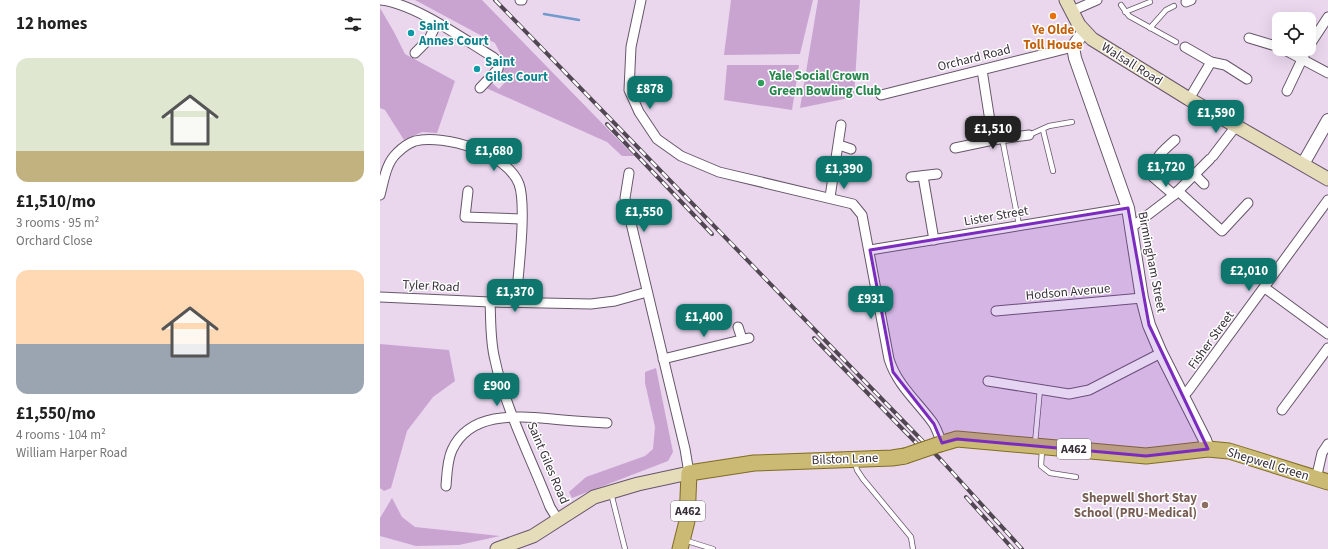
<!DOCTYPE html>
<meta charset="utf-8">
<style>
body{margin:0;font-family:"Source Sans 3",sans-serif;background:#f6f6f6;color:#222;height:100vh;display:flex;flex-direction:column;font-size:15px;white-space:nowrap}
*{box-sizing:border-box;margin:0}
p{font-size:13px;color:#767676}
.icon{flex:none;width:22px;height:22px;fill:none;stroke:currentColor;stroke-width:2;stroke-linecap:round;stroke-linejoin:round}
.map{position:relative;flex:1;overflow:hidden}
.side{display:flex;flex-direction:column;background:#fff;width:380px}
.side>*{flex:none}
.tools{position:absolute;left:892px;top:12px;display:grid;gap:8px}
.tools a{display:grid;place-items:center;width:44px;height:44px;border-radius:8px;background:#fff;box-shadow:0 4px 16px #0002;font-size:20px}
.price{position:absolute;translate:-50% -34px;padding:0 9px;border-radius:8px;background:#0f766e;color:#fff;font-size:13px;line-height:26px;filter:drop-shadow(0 1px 2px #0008)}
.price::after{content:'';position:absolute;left:50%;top:24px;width:12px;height:9px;margin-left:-6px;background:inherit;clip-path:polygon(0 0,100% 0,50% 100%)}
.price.active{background:#222;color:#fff}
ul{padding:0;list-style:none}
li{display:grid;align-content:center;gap:8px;height:212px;padding:0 16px}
li span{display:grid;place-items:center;height:124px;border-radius:12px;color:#555}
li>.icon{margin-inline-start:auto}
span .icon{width:72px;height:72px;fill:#fffc;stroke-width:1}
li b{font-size:17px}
h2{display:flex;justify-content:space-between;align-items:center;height:48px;padding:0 16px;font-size:17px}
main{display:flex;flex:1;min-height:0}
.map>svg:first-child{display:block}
.green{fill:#c9a4d1}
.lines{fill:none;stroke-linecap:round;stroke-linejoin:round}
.stream{stroke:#719acd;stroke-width:2.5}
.service-casing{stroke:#67566a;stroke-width:6}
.minor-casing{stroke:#67566a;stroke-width:11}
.tertiary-casing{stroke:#67566a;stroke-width:14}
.secondary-casing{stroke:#67566a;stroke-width:15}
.primary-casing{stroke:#806c22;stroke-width:17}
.service{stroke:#fff;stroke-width:4.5}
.minor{stroke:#fff;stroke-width:9}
.tertiary{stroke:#fff;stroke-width:12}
.secondary{stroke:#e5dcb9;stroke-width:13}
.primary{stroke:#caba73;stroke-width:15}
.rail-casing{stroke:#514752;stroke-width:4}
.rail{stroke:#fff;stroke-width:2.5;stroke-dasharray:8;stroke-linecap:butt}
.primary-bridge-casing{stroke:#806c22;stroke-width:17;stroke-linecap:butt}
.primary-bridge{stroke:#caba73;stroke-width:15}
.marked{fill:#7b2cbf;fill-opacity:0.2;stroke:#7b2cbf;stroke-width:3;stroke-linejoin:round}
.food-dot{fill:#e8710a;stroke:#fff;stroke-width:1.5}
.culture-dot{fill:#0f9aa8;stroke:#fff;stroke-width:1.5}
.leisure-dot{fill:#2e9e5b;stroke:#fff;stroke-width:1.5}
.education-dot{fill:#8d6e63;stroke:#fff;stroke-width:1.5}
.labels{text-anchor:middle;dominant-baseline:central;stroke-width:3;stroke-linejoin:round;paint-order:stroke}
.shield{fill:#fff;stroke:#746e74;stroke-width:1}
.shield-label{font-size:12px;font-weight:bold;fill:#383039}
.culture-label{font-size:13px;font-weight:bold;fill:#0d838f;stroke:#fff;text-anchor:start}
.food-label{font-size:13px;font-weight:bold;fill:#c56008;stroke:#fff}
.street-label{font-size:13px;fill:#383039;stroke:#fff}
.leisure-label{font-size:13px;font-weight:bold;fill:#27864d;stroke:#fff;text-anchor:start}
.education-label{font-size:13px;font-weight:bold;fill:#785e54;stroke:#fff;text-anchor:end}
</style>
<main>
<section class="side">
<h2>12 homes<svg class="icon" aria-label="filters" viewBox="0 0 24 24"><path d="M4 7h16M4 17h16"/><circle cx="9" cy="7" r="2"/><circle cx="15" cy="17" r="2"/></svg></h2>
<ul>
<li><span style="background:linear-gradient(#dfe7d0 75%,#c2b280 0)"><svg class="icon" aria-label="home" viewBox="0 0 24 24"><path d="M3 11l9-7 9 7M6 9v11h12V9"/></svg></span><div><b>£1,510/mo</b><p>3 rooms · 95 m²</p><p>Orchard Close</p></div></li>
<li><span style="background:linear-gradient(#ffd9b3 60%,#9aa5b1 0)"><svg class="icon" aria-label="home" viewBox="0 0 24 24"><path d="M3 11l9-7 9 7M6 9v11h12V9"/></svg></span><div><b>£1,550/mo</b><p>4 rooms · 104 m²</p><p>William Harper Road</p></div></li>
</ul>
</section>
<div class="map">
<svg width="948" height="549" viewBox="0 0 948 549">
<rect width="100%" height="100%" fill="#ead7ee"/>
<g class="green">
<path d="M35,0H102L254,156H242L227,142L106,88L112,83L119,89L126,81L122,73L125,63L115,43Z"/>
<path d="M351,0H433L420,54L344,55Z"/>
<path d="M438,0H480L474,97L420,108Z"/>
<path d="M0,8L14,32L25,54L75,81L57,133L42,132L24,140L5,110L0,108Z"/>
<path d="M347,65H419L412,110L344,100Z"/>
<path d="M0,344L69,350L75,381L53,397L27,431L11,488L4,491L0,488Z"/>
<path d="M276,368L293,452L288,461L192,498L189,492L206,477L265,456L273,449L275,427L265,383V372Z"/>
<path d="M12,498L22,517L35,527L120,536L79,545L36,546L0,536V518Z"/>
</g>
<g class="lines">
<path class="stream" d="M164,14L199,20"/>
<defs>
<g id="service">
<path d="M741,5L749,16L796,42"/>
<path d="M745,12L770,2"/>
<path d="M770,28L786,10L794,6"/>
<path d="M663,130L673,171"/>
<path d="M649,135L669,126L692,122"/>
<path d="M622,138L639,225"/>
<path d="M655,443L660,389"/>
<path d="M662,450L661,466L670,473L696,477"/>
<path d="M475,463L477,470L483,479L531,537L533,549"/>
<path d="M231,493L245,549"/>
<path d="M304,540L333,549"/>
</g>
<g id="minor">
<path d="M0,0C34,3 83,39 113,57L119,63L118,69L100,88"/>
<path d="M140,0H142"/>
<path d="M261,0L251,47L249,90L259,112L277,139L301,156L339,172L473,204L482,215L509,359C517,385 537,401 553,423C557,429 559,437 562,443"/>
<path d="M806,2L811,0"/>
<path d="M692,11L717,0"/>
<path d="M869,38L899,47"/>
<path d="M929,46L948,17"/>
<path d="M805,47L831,62L845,65L867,79"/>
<path d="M903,49L948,73"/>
<path d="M35,53L49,39L57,23"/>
<path d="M602,70L613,140"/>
<path d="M907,91L927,49"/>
<path d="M501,95L693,47"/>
<path d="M809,99L831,62"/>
<path d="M459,145L471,149"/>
<path d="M575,148L613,140L649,135"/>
<path d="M833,156L856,126"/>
<path d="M249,173L245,198L305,449L309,473"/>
<path d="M815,175L824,184"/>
<path d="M543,176L554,240"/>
<path d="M531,177L557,174"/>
<path d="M88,191L85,217L141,219"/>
<path d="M798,191L842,231L868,203"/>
<path d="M0,195C4,180 6,163 17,153C21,149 29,143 35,141C65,134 127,153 139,184C147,206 138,275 136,302"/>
<path d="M794,195L773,177C773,157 782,152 795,140"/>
<path d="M450,197L461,125"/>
<path d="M752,227L794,195L830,159"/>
<path d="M490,250L748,208"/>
<path d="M885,288L948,334"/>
<path d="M0,297L110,302L211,304L235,301L267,292"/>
<path d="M110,302C111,321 110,341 115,360C125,408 152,460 170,507L178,520"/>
<path d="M616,311L762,298"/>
<path d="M358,327L362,339"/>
<path d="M283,359L369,338"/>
<path d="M608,381L689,394L709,390L781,353"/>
<path d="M803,396L808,391L948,200"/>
<path d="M902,410L948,348"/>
<path d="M936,479L942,453L948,444"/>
<path d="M66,486C67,474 67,461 72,450C90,411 137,416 172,419C190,421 208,422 227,423"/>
</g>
<g id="tertiary">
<path d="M704,31L693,47L695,58L748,208L762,298L769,325L781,353L825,440L828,449"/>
<path d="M923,164L948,120"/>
</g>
<g id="secondary">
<path d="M686,0L699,25L712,39L809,99L948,179"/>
<path d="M117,549L153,536L214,497L258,484L309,473"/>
</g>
<g id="primary">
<path d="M560,444L577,439L766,456L828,449L849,451L948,482"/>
<path d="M300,549L307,521L309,473L374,463L512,458L525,456"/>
</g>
</defs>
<use href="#service" class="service-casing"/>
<use href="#minor" class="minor-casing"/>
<use href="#tertiary" class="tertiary-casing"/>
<use href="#secondary" class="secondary-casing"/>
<use href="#primary" class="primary-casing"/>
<use href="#service" class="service"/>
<use href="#minor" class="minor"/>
<use href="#tertiary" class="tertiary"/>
<use href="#secondary" class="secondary"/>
<use href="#primary" class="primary"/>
<defs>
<g id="rail">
<path d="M115,0L563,462L642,549"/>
<path d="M227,124L332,234"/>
<path d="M434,338L541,448"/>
<path d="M586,497L633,549"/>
</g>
</defs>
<use href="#rail" class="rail-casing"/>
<use href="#rail" class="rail"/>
<defs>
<path id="primary-bridge" d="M525,456L560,444"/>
</defs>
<use href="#primary-bridge" class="primary-bridge-casing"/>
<use href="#primary-bridge" class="primary-bridge"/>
</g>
<path class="marked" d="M748,208L769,325L828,449L766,456L577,439L562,443L554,424L513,372L490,250Z"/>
<circle class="food-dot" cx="673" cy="16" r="4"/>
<g class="culture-dot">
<circle cx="31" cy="33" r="4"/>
<circle cx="97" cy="69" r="4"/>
</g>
<circle class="leisure-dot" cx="381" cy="83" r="4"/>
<circle class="education-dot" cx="825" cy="505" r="4"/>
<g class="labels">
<g class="shield">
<rect x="677" y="439" width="34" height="20" rx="3"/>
<rect x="291" y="501" width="34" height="20" rx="3"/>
</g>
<g class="shield-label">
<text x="694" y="449">A462</text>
<text x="308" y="511">A462</text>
</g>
<g class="culture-label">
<text x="39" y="26">Saint<tspan x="39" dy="15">Annes Court</tspan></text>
<text x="105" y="62">Saint<tspan x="105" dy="15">Giles Court</tspan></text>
</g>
<g class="food-label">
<text x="673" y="30">Ye Olde<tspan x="673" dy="15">Toll House</tspan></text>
</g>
<g class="street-label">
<text transform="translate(594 58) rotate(-14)">Orchard Road</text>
<text transform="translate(752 64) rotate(32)">Walsall Road</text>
<text transform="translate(616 216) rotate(-10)">Lister Street</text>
<text transform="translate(772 262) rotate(79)">Birmingham Street</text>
<text transform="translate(51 286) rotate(3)">Tyler Road</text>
<text transform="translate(688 292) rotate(-5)">Hodson Avenue</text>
<text transform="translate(831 340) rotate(-54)">Fisher Street</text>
<text transform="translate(465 459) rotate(-2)">Bilston Lane</text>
<text transform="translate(168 463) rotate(67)">Saint Giles Road</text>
<text transform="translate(888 464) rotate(17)">Shepwell Green</text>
</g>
<g class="leisure-label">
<text x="389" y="76">Yale Social Crown<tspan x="389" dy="15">Green Bowling Club</tspan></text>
</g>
<g class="education-label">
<text x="817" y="498">Shepwell Short Stay<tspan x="817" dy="15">School (PRU-Medical)</tspan></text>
</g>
</g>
</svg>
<div class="tools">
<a><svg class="icon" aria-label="locate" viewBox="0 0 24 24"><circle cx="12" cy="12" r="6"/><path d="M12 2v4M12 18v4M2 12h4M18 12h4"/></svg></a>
</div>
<b class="price" style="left:270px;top:110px">£878</b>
<b class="price" style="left:836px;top:134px">£1,590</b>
<b class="price active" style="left:613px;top:150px">£1,510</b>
<b class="price" style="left:114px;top:172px">£1,680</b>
<b class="price" style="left:786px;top:188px">£1,720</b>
<b class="price" style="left:464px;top:190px">£1,390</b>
<b class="price" style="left:264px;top:233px">£1,550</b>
<b class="price" style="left:869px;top:292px">£2,010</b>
<b class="price" style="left:135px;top:313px">£1,370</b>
<b class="price" style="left:491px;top:320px">£931</b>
<b class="price" style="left:324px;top:338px">£1,400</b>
<b class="price" style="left:117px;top:407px">£900</b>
</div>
</main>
